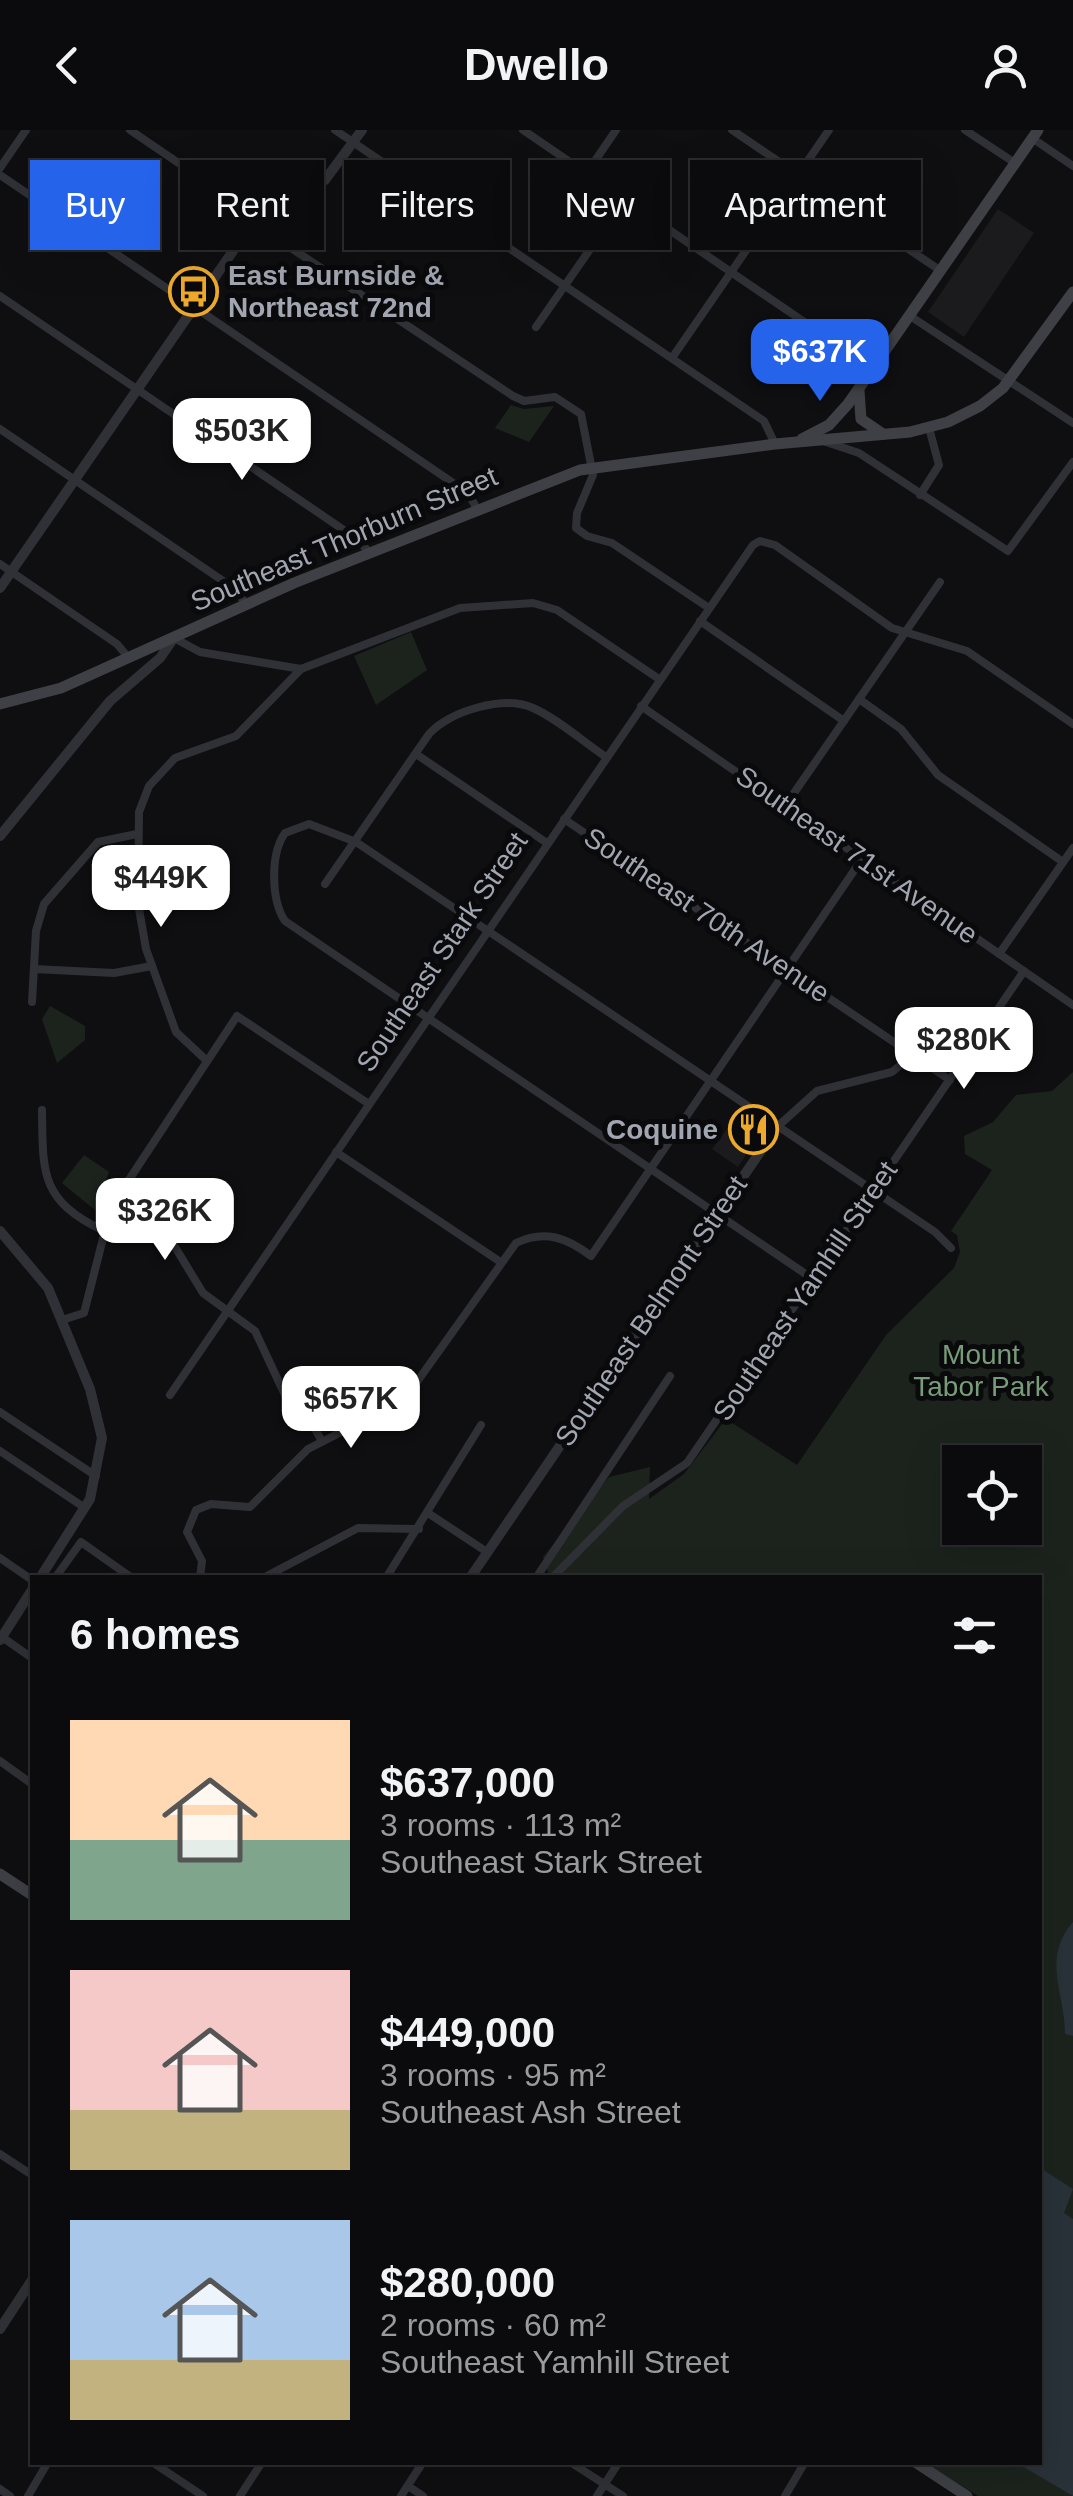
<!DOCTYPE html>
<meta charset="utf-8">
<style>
body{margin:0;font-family:Arial,sans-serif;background:#141416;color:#f1f3f6;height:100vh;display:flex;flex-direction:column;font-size:38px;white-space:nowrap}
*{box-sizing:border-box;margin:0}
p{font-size:32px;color:#9a9b9d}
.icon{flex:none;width:55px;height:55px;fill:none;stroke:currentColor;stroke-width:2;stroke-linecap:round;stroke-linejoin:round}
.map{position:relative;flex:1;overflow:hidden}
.drawer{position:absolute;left:30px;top:1445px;width:1012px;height:890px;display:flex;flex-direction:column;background:#0b0b0d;border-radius:0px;box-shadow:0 10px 40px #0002,0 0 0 2px #2b2b2e}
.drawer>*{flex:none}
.banner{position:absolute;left:30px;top:30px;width:1015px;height:90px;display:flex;gap:20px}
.fabs{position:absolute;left:942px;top:1315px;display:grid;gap:20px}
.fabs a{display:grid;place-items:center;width:100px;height:100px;border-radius:0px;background:#0b0b0d;box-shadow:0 10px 40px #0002,0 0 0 2px #2b2b2e;font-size:50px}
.price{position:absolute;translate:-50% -85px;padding:0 22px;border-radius:20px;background:#fff;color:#222;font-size:32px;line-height:65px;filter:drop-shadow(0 2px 5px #0008)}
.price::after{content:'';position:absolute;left:50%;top:60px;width:30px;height:22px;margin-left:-15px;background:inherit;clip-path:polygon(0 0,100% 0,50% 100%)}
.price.on{background:#2563eb;color:#fff}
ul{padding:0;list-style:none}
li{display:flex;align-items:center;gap:30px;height:250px;padding:0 40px}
li span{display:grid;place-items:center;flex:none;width:280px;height:200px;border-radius:0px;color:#555}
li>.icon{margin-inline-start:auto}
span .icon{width:120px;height:120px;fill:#fffc;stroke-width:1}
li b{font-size:42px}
h2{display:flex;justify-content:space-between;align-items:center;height:120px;padding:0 40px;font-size:42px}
.chip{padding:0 35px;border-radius:0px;background:#0b0b0d;box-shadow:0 10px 40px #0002,0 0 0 2px #2b2b2e;font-size:35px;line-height:90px}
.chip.on{background:#2563eb;color:#fff}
header{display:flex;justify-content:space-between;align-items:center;height:130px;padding:0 40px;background:#0b0b0d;font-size:45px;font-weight:700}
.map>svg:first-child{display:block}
.built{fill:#1b1b1e}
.green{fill:#1c231d;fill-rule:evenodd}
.water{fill:#293239}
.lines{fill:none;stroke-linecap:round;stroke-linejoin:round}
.minor{stroke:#303136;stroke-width:8}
.tertiary{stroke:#303136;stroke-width:10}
.secondary{stroke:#3f4045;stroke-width:11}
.labels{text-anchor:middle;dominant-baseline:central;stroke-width:10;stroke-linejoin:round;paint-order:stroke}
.poi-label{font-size:28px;font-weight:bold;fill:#a1a6b1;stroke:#0a0a0c;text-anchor:start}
.street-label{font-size:28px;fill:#a1a6b1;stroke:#0a0a0c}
.park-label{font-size:28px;fill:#789c79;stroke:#0a0a0c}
</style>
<header><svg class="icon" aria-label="back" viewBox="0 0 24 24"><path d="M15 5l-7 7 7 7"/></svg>Dwello<svg class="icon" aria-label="person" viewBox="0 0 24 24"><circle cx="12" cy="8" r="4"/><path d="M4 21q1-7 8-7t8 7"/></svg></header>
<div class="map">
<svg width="1073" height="2366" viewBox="0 0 1073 2366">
<rect width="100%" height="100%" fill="#0f0f11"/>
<g class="built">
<path d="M998,79L1034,103L964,207L928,182Z"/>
<path d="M741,980L765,997L738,1037L712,1019Z"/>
</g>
<g class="green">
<path d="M511,275L524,279L554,276L529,312L495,298Z"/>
<path d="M411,502L427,540L376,575L354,526Z"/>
<path d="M50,876L85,896V910L57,933L42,889Z"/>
<path d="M1073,942V2366H978L926,2333L1040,2332V1448H550L543,1427L609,1347L650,1337L649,1369L684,1344L726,1289L797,1335L886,1205L954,1138L960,1122L957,1105L951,1101L992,1040L965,1024L964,1006L993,992L1016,965L1052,961ZM960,1332H1025V1398H960Z"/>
<path d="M84,1025L109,1042L95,1080L62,1053Z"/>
</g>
<g class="water">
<path d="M1073,1792V1906L1065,1904C1065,1862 1041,1829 1073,1792Z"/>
<path d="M1040,2038L1073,2059L1064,2083L1073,2089V2366L1017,2333L1040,2332Z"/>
</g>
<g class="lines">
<g class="minor">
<path d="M130,0L249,81L276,108L513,266L524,271L555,267L581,284L593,345L577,383L576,398L587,406L612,413L709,478"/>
<path d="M335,0L764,291L775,314"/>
<path d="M523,0L873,239"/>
<path d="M732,0L941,141"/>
<path d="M965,0L1015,33"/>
<path d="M1032,8L1073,36"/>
<path d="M0,38L26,0"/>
<path d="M586,44L616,0"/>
<path d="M0,45L468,363L477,379"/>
<path d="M0,166L357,409L369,422"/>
<path d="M910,186L1073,293"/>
<path d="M536,197L625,69"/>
<path d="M672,228L829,0"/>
<path d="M0,299L229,455L247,474"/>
<path d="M826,312L859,323L1008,421L1073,332"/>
<path d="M920,365L939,335L929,298"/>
<path d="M0,434L117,514L128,527"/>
<path d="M700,491L844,591"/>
<path d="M174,508L200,522L301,539L460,478L533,473L557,480L659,549"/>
<path d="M859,569L901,599L938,645L1063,732"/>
<path d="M641,576L1073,875"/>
<path d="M416,624L547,713"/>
<path d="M785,676L940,452"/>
<path d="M564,689L950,950"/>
<path d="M325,754L429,604C449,581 504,565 533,578C558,589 582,611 606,627"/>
<path d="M999,824L1073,718"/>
<path d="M34,839L114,843L152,836"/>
<path d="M32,872L36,801L44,774L98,712L137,704"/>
<path d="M206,930L176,902L146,819L138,773L139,682L149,656L175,628L236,606L301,539"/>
<path d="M42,980C43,1040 39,1070 102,1100"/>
<path d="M777,997L817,961L892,942L913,925"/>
<path d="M336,1022L499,1131"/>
<path d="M127,1051L141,1061L203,1163L255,1201L292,1280L309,1289L322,1311"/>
<path d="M813,1149L285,791C271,770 270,724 285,703L309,694L356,712L935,1102L951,1118"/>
<path d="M62,1190L84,1183L111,1077L237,886L369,974"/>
<path d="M170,1265L753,415L760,411L775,415L892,498L967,521L1073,594"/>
<path d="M0,1282L96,1346"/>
<path d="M309,1289L337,1282L363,1290"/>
<path d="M0,1321L85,1378"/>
<path d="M428,1383L487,1422"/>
<path d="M0,1428L32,1450"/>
<path d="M55,1448L81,1412L132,1448"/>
<path d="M200,1448L202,1431L187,1402L196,1380L211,1374L250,1377L308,1319L404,1270L516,1113C545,1099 567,1108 591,1126L862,729"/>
<path d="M263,1448L358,1398L419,1399"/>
<path d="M386,1448L481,1295"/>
<path d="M536,1448L670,1246"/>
<path d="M552,1448L623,1376L687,1333L1024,841"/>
<path d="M2,1507L32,1528"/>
<path d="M0,1631L32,1654"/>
<path d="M0,2024L32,2045"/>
<path d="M152,2332L203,2366"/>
<path d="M570,2332L623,2366"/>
<path d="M408,2356L423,2366"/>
<path d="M0,2359L10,2366"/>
<path d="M28,2366L48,2332"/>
<path d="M240,2366L262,2332"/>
<path d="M401,2366L423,2332"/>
<path d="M597,2366L619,2332"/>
<path d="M785,2366L805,2332"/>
</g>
<g class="tertiary">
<path d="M0,458L244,105L266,86L325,50L362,0"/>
<path d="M0,706L110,571L160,528L174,508"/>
<path d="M0,1101L48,1158L90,1259L102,1308L90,1369L40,1448"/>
<path d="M470,1448L777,997"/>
<path d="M0,1510L32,1460"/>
<path d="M0,2199L32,2150"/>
</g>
<g class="secondary">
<path d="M859,261L861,289L883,304"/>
<path d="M802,309L829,295L848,274L1038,0"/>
<path d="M0,574L61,558L294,453L580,340L775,314L910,302L948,292L980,276L1003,258L1073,162"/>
<path d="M0,1744L32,1765"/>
<path d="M915,2332L967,2366"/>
</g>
</g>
<defs>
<symbol id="bus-ring" viewBox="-11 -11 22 22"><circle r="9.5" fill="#0a0a0c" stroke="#eda92b" stroke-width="1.5"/><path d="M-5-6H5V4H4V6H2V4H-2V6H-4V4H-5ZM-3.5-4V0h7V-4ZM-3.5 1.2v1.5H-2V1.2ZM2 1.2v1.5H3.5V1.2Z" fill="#eda92b"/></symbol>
<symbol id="restaurant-ring" viewBox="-11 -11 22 22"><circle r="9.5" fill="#0a0a0c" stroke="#eda92b" stroke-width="1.5"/><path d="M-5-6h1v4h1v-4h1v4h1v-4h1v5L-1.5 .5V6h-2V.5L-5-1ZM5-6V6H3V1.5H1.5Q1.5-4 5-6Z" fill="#eda92b"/></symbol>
</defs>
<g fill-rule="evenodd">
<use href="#bus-ring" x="166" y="134" width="55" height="55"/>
<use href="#restaurant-ring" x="726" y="972" width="55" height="55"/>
</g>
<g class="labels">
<g class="poi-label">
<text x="228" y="145">East Burnside &amp;<tspan x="228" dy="32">Northeast 72nd</tspan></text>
<text x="718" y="999" text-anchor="end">Coquine</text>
</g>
<g class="street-label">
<text transform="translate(344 409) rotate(-23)">Southeast Thorburn Street</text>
<text transform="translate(857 725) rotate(35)">Southeast 71st Avenue</text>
<text transform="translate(707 785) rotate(34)">Southeast 70th Avenue</text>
<text transform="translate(442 822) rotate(-56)">Southeast Stark Street</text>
<text transform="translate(805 1161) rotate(-56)">Southeast Yamhill Street</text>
<text transform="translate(651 1181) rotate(-56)">Southeast Belmont Street</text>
</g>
<g class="park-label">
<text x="981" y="1224">Mount<tspan x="981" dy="32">Tabor Park</tspan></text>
</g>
</g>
</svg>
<div class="fabs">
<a><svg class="icon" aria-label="locate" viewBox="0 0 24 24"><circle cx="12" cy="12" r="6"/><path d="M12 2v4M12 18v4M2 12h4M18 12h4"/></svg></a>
</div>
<b class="price on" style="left:820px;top:274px">$637K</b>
<b class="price" style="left:242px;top:353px">$503K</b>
<b class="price" style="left:161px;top:800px">$449K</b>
<b class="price" style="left:964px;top:962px">$280K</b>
<b class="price" style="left:165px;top:1133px">$326K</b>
<b class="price" style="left:351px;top:1321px">$657K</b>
<div class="banner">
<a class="chip on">Buy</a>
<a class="chip">Rent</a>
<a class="chip">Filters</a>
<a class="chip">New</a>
<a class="chip">Apartment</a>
</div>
<section class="drawer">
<h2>6 homes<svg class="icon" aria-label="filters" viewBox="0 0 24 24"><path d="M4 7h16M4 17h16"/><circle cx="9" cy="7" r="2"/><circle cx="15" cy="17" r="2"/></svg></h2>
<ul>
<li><span style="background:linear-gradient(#ffd9b3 60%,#7fa58c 0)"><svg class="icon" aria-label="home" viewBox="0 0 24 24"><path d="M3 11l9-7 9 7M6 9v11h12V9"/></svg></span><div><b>$637,000</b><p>3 rooms · 113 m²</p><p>Southeast Stark Street</p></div></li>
<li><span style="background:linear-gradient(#f6c9c9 70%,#c2b280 0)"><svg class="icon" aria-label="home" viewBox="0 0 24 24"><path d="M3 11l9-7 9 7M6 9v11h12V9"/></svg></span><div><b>$449,000</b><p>3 rooms · 95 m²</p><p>Southeast Ash Street</p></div></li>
<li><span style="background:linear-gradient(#a9c7e8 70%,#c2b280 0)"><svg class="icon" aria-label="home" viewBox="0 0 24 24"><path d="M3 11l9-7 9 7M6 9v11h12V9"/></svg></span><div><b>$280,000</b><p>2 rooms · 60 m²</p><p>Southeast Yamhill Street</p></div></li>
</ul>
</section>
</div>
